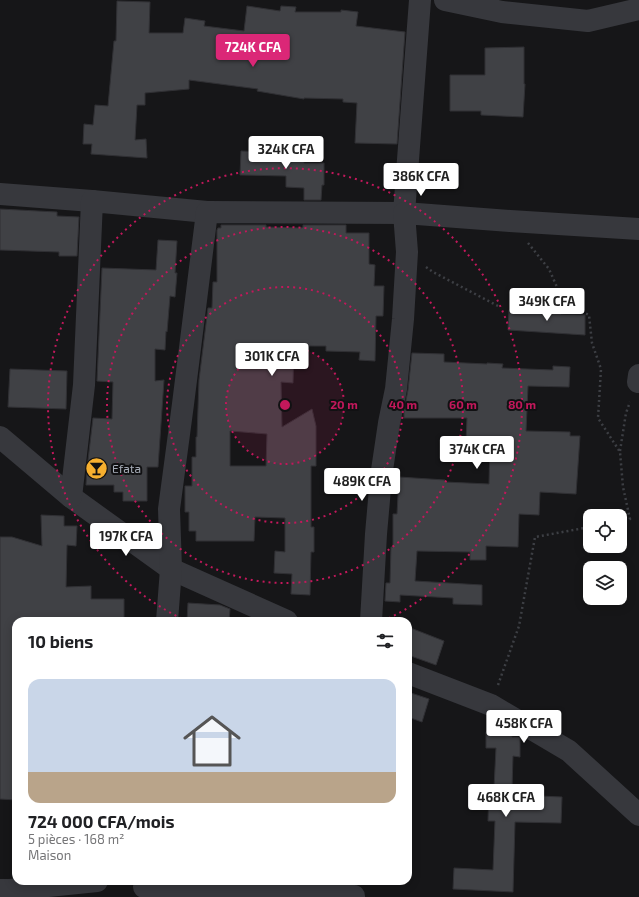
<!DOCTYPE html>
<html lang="fr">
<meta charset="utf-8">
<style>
body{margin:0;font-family:"Exo 2",sans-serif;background:#f6f6f6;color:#202124;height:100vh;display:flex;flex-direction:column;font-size:15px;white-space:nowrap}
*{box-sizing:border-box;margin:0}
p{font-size:13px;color:#757577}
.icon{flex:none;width:22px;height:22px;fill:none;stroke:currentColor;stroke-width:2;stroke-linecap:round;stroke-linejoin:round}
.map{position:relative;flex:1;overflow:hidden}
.panel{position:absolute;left:12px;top:617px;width:400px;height:268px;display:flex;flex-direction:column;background:#fff;border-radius:12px;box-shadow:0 2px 10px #0003}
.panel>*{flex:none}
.fabs{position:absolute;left:583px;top:509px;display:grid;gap:8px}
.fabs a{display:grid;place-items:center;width:44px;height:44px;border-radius:8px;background:#fff;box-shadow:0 2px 10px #0003;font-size:20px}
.price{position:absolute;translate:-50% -34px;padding:0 9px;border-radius:4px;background:#fff;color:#222;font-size:13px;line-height:26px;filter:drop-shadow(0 1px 2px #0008)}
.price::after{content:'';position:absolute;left:50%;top:24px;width:12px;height:9px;margin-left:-6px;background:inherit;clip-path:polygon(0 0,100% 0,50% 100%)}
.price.selected{background:#db2777;color:#fff}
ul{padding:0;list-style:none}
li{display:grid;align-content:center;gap:8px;height:212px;padding:0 16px}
li span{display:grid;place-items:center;height:124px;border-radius:12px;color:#555}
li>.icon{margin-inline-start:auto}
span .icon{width:72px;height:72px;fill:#fffc;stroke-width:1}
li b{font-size:17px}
h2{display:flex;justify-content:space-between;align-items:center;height:48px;padding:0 16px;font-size:17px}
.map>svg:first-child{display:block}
.building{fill:#404145;stroke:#303034;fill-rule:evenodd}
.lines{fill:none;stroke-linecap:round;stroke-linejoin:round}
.path{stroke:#3d3f44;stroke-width:2.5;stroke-dasharray:2 3;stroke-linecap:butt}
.minor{stroke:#37383d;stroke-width:22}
.ring{fill:none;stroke:#c2185b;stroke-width:2;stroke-dasharray:2 4}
.labels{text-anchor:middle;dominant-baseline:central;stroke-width:4;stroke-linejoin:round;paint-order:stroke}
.poi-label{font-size:12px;fill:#a7adb8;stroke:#111113;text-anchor:start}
.centre{fill:#c2185b;stroke:#111113;stroke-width:2}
.ring-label{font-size:12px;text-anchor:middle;font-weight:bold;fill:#c2185b;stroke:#111113;stroke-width:4;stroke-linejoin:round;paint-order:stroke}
</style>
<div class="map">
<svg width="639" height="897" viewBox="0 0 639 897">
<rect width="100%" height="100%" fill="#161618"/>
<g class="building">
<path d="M117,1L150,2L149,33H183L185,18L205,21L204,26L244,31L247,6L280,11L281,6L296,7L295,12H341V10L358,12L356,26L405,32L397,144L355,143L357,103L343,102V99L304,98V99L257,91L258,89L189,80V89L145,93V105H137L135,140L146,139L147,158L91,154L92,144H83L84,124L93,125L95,105L108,106L114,41H116Z"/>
<path d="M524,47V84H525L523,117L481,115V111H450V75H485V48Z"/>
<path d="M241,151L305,153L304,163H324V185H322L321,200H304V188L286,187V176L240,175Z"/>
<path d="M0,209L57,212V216L79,217L77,256H59V252L0,250Z"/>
<path d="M221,225H266V227L301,228L303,227V225H346V233H369V264L375,265L374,286H384L383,316H376L375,361L359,360L360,352L326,351V346H294L293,383L281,382L282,427L312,409L316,426V466H311V527H314V552H311L310,595L291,594L292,574L274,573L275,551L285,552V518L255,517L254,541H196V531H189V512H185V486H192V457H196V437H197L199,380L208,308H212L213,282H217V230L218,228H221ZM230,431L267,434L266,466H230Z"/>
<path d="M158,240L177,241L175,273H177L175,297L170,296L167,332L166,331L165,350L155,349V381L164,380L158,467H147V501H123V492H114V485H86L87,469L93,418L112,419L113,382L97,381L102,268L156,270Z"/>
<path d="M509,310L561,313V314L585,315V335L508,330Z"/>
<path d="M412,353L444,354V362L487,364V363L503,364L502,368L553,370V366L570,367L569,387L528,386L526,431L570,432V436H580L576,494L540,492L539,515L519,514L518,547L486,546V560H470V552L417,551L415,581L482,585V605L453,604V598L400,595V602L385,601L386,583H390L391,547H393V514H397L399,477L445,480V482L489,484L490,443L466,442L467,418H404V411L408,390Z"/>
<path d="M10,369L67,371L66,409L8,407Z"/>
<path d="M41,515L64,516V526H77L76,546L67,545L66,587L91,586V599H124V621H16V800L0,799V537H12L42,546Z"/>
<path d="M188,603L220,605L230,609L229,621H187Z"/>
<path d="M408,627L444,641L436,665L408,655Z"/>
<path d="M408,692L429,699L422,722L408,717Z"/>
<path d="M497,726H502L512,732V737H520V757L513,756L512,789H517V795L562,797L561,823L515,822L513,892L453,889L454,868L493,870L495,821H488L489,788H494L496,748H486V732H496Z"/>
</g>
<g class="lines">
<g class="path">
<path d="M528,243L549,269L564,303L589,315L592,343L601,369L598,418L620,452L623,487L630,519L620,521"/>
<path d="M426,267L433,272L498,306"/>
<path d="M620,451L626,413L630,402"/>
<path d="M498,685L519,626L535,537L590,527"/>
</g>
<g class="minor">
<path d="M445,0L502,12L588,21L639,9"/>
<path d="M0,194L92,201"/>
<path d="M638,382L639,375"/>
<path d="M0,437L71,497L171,569L287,621"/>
<path d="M71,497L84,385L92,201L207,212"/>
<path d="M167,621L171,569L169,509L183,404L207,212L404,213L420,0"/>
<path d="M371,621L376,534L381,477L389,423L396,389L403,319L407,252L404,213L510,221L639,229"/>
<path d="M408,673L491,705L569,751L639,815"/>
<path d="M144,887L354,896"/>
<path d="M0,890H10L97,881"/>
</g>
</g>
<circle cx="285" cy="405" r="59" fill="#c2185b" fill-opacity=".12"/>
<g class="ring">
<circle cx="285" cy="405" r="59"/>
<circle cx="285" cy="405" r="118"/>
<circle cx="285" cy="405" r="178"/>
<path d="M187 621A237 237 0 1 1 383 621"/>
</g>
<defs>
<symbol id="bar-disc" viewBox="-11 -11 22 22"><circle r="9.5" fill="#f6af2f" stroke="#111113"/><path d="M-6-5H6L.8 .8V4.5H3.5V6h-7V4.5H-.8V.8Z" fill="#111"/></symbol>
</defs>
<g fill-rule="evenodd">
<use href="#bar-disc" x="84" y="456" width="25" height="25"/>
</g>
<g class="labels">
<g class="poi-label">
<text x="112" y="468">Efata</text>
</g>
</g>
<circle cx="285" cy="405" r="6" class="centre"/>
<g class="ring-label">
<text x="344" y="409">20 m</text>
<text x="403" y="409">40 m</text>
<text x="463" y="409">60 m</text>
<text x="522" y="409">80 m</text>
</g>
</svg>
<div class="fabs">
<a><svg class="icon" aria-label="locate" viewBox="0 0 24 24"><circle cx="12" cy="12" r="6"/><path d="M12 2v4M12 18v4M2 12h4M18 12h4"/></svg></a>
<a><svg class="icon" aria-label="layers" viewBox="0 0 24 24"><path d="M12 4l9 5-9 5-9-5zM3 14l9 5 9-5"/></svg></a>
</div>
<b class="price selected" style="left:253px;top:68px">724K CFA</b>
<b class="price" style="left:286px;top:170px">324K CFA</b>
<b class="price" style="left:421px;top:197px">386K CFA</b>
<b class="price" style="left:547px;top:322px">349K CFA</b>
<b class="price" style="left:272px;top:377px">301K CFA</b>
<b class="price" style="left:477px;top:470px">374K CFA</b>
<b class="price" style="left:362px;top:502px">489K CFA</b>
<b class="price" style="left:126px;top:557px">197K CFA</b>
<b class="price" style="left:524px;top:744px">458K CFA</b>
<b class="price" style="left:506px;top:818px">468K CFA</b>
<section class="panel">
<h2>10 biens<svg class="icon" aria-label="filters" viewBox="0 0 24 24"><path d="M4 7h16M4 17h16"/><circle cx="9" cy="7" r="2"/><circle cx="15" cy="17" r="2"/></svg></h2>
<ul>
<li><span style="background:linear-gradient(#c9d6e8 75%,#b9a48a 0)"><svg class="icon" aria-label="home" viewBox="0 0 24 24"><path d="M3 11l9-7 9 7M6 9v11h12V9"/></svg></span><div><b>724 000 CFA/mois</b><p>5 pièces · 168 m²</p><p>Maison</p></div></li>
</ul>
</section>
</div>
